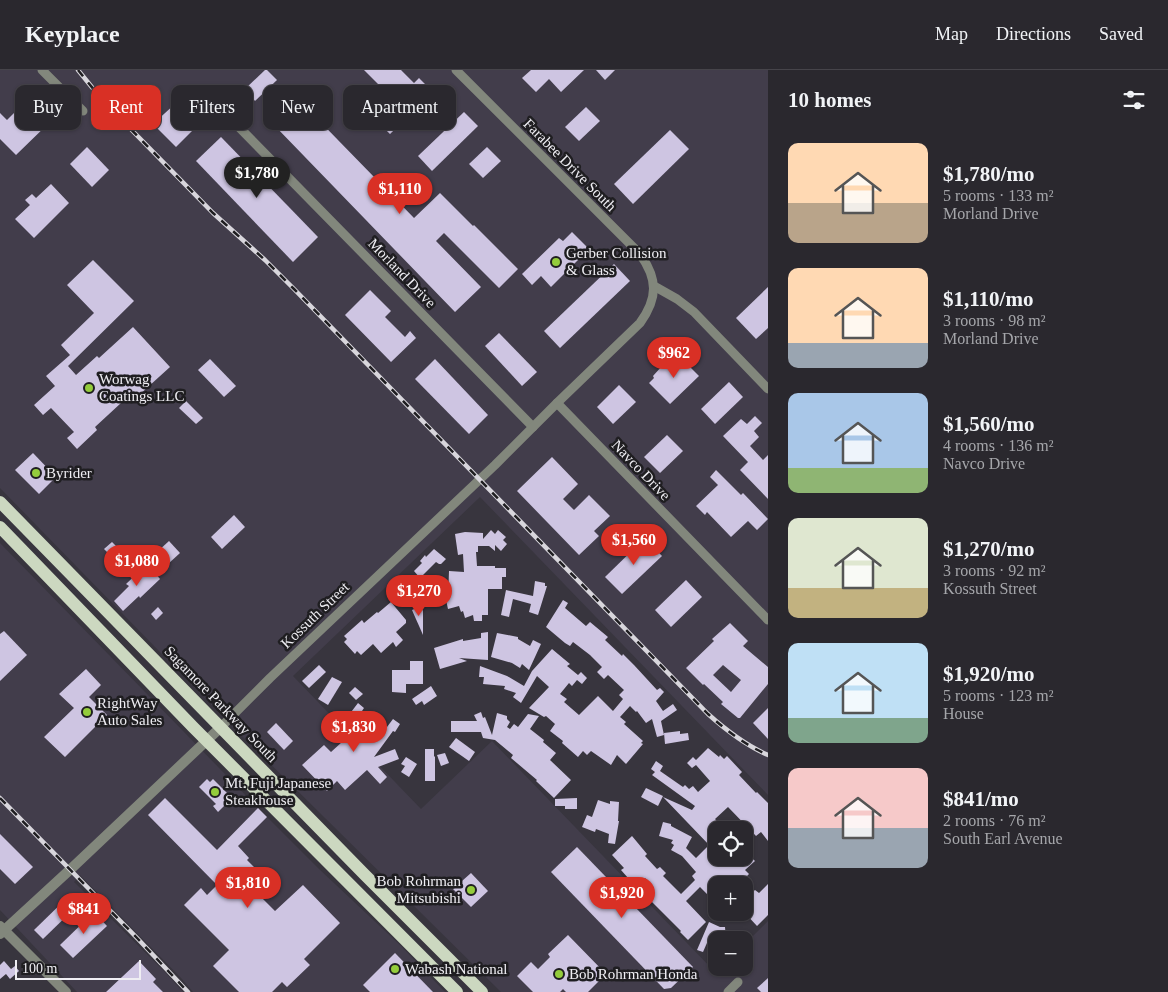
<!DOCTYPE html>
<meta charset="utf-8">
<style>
body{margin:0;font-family:"Times New Roman",serif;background:#323036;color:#f1f3f6;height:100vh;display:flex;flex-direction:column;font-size:19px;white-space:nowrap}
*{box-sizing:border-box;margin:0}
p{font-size:16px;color:#a5a6aa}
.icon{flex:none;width:28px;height:28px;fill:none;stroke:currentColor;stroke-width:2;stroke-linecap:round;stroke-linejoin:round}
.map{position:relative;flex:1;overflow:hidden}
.details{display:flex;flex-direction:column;background:#2a282e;width:400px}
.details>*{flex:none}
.hud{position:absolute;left:15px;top:15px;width:475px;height:45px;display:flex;gap:10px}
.buttons{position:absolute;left:708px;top:751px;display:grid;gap:10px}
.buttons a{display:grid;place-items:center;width:45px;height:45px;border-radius:10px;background:#2a282e;box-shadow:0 1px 4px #0004,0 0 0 1px #46444a;font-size:25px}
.scale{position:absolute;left:15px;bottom:12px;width:126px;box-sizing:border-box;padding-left:5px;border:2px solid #efeef3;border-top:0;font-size:14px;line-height:18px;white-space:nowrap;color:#efeef3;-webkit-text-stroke:4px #1f1e21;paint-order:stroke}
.price{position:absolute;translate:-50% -42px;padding:0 11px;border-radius:18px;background:#d93025;color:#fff;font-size:16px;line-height:32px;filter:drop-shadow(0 1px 2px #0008)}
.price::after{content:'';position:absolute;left:50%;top:30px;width:15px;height:11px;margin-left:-8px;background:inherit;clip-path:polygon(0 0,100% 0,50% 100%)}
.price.active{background:#222;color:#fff}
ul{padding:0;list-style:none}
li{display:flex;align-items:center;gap:15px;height:125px;padding:0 20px}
li span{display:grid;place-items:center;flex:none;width:140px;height:100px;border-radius:10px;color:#555}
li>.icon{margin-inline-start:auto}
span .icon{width:60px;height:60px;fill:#fffc;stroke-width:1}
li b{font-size:21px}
h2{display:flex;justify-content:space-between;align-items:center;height:60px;padding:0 20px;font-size:21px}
.chip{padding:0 18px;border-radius:10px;background:#2a282e;box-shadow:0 1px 4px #0004,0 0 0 1px #46444a;font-size:18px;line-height:45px}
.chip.active{background:#d93025;color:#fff}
header{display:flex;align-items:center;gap:30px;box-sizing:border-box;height:70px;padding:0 25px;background:#2a282e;border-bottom:1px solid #46444a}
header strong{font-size:24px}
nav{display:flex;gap:28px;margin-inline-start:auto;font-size:18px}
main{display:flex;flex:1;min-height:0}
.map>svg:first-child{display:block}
.built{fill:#423d4b}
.building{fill:#cec5e2;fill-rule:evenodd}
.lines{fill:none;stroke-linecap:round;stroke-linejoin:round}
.minor{stroke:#82877c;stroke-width:9}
.tertiary{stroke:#82877c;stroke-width:10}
.primary{stroke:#ccd8c0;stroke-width:12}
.rail-casing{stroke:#d8d6dc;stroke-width:4.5}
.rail{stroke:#1f1e21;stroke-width:2.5;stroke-dasharray:8;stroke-linecap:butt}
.poi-dot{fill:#94cc3c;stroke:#1f1e21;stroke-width:2}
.labels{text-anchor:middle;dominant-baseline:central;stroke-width:5;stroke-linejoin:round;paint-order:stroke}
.street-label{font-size:15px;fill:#efeef3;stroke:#1f1e21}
.poi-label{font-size:15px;fill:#efeef3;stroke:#1f1e21;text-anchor:start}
</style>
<header>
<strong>Keyplace</strong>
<nav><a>Map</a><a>Directions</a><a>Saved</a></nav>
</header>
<main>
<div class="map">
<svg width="768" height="922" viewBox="0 0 768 922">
<rect width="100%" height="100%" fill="#38353e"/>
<g class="built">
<path d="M0,0H768V725L480,427L293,606L421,739L492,671L715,902L720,898H744V875L768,851V922H501L237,661L0,418Z"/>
<path d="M0,473L258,738L319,799L401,876L445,922H193L182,909L80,805L74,812L166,903L183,922H77L0,840Z"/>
</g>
<g class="building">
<path d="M265,0H267L277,10L255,31L245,19Z"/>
<path d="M364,0H401L414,13L419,8L433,22L390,64L376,50L395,31Z"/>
<path d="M531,0H584L561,22L549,9L536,22L522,8Z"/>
<path d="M596,0H615L605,10Z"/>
<path d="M30,27L52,50L16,85L0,69V43L7,50Z"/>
<path d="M299,30L414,148L440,123L473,156L474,155L518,199L499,218L444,163L436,171L481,217L455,242L274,55Z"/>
<path d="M176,33L184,41L190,35L204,49L176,77L153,54Z"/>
<path d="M586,37L600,51L579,71L565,57Z"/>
<path d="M464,42L478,56L432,101L418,86Z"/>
<path d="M670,60L689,79L633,134L614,114Z"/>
<path d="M221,67L318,167L293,192L196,91Z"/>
<path d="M87,77L109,100L92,117L70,94Z"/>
<path d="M487,77L501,91L483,108L469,94Z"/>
<path d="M51,114L69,133L34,168L15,149L30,135L25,130L32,124L36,128Z"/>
<path d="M572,162L589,179L551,217L541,206L532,215L522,204L559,168L563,171Z"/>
<path d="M93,190L134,231L68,296L76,305L97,286L99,288L133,257L170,297L138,326L134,321L95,357L97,360L77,379L67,368L74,362L51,338L43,345L34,335L55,316L46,306L70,285L61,275L94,243L67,215Z"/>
<path d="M614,194L630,211L560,278L544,261Z"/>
<path d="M768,217V258L756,269L736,248Z"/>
<path d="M370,220L391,241L385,247L405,267L410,261L416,268L391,292L345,245Z"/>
<path d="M499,263L537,302L522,316L485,276Z"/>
<path d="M678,285L699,306L670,334L649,313L654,308L653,306L662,296L664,298Z"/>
<path d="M210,289L236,316L224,327L198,300Z"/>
<path d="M435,289L488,345L469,364L415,309Z"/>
<path d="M729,312L743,327L715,354L701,339Z"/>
<path d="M619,315L636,332L613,354L597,337Z"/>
<path d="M186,331L203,348L196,354L179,338Z"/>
<path d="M755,346L762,353L754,361L759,367L750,376L763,390L768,385V429L740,400L748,392L723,366L741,349L747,354Z"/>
<path d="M667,365L683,381L660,403L644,387Z"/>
<path d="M33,383L56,407L39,424L15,400Z"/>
<path d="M552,387L578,414L563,429L574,440L589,425L610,446L594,461L599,466L579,485L517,421Z"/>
<path d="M716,400L741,425L743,423L768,449L757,460L748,451L731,467L707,442L705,445L696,436L718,415L710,407Z"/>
<path d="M234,445L245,457L222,479L211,467Z"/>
<path d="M491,460L495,464L498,460L506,467L503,470L507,474L501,481L495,475V481L489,476H478V482H476L477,496H495V498H506V507H502V519H488V545H482V551H474L473,545L465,548L463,541L461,542L459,536L448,539L446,530L448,529L449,501L464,502L463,484L458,485L455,464L465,462L483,463V469Z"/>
<path d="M645,468L662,486L622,524L605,507Z"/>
<path d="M169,471L180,483L168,494L157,482Z"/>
<path d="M112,472L119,479L111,486L104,479Z"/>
<path d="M434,479L446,489L441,494H439L436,492L420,508L414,501L422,493L420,491L425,485L426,487Z"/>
<path d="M147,494L160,509L140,528L139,526L123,541L114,531L129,516L126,514Z"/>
<path d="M686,510L702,527L671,557L655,540Z"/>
<path d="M535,511L545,513V516H547L538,545L529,542L531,534L513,529L509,547L501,545L506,520L533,526Z"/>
<path d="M400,514H423L422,523H400Z"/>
<path d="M563,530L568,533L565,538L586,556L590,552L608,567L605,570L622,586L623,584L634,595L657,620L660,618L664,622L656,631L663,641L673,634L677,640L661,651L664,665L657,667L652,649L646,653L637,641L636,642L630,636L620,647L626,652L624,654L643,671L641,673L643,674L626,694L617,685L611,695L591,681L587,685L583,681L578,687L562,673L563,671L550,661L555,654L546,646L544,647L529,638L549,617L537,606L521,633L513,627L516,623L504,619L505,616L483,614L484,607H479L480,596L507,606L524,616L532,601L552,579L570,594L567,596L578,605L581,602L587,608L582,614L577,610L572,616L569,613L560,624L567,629L564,632L579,645L598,626L613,641L623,629L619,625L624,620L608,605L604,609L597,602L602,597L590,585L573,572L570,576L565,573L546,557Z"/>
<path d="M391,532L406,550V553L396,562L403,570L396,577L393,572L381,583L373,574L361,585L357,581L355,584L344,572L347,569L344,566L362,550L364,553L377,542L378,543Z"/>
<path d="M421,536L423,541V565L412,540Z"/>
<path d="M158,537L163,543L156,550L151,544Z"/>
<path d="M730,553L748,571L743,576L768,597V614L740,648H738L721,634L723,632L704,614L703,615L686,598L714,571L712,569ZM723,595L741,610L731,622L713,605Z"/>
<path d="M4,561L27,585L0,611V564Z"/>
<path d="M488,562V590L459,588L467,591L440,599L434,578L463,569V571L481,568V563Z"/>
<path d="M497,563L518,567V569L530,576L533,570L541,574L529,600L522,594L520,598L512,593L491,587Z"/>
<path d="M410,591H423V614H406V623L392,622V600H410Z"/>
<path d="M319,595L326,602L309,618L302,611Z"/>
<path d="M86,599L101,615L89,627L107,645L65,687L44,667L74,638L59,624Z"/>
<path d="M332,607L342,612L328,635L318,629Z"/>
<path d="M431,616L437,626L424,635L422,631L416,635L412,629Z"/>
<path d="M355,617L363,624L356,630L349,623Z"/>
<path d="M358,633L364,638L362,641L387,657L393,649L400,654L395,662L393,661L374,687L395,679L399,689L378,697L387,707L380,714L367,700L345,720L337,711L327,721L302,695L324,675L331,682L353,662L342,654Z"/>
<path d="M768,638V669L753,653Z"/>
<path d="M481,642L483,648L485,647L492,665L497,643L507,646V649L510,652L507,657L510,659L514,654L518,657L528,644L539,646L530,659L544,670L543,672L556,683L550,690L571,710L554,728L536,711L537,710L511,688L513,685L495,670L483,668L481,662H451V651H477L474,645Z"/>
<path d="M276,653L293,671L284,680L267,662Z"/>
<path d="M680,661V664L688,663L689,670L665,674L664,663Z"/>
<path d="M456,668L475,682L469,691L449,677Z"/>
<path d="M708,678L719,687L720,685L724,689L727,686L742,702L739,705L756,723L757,722L768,733V771L761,762L756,766L728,737L715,749L722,757L719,760H716V788H744V780L755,791L745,800L749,804L743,810L737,805L727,815H716V825L713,821L709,826L700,817L686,831L706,852L688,870L680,862L681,861L646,826L654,818L645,808L636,817L621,800L624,798L612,785L632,766L647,784L645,786L657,799L660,797L666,803L663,806L681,824L695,810L692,806L696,802L682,786L671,780L674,775L671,773L673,770L659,766L663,752L671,754V756L692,767L686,778L696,788L708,776L711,777L663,727L692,740L695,736L652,705L655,702L651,699L656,691L663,696L660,701L683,717L685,715L689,719L693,716L698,722L710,711L696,695L692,698L687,693L693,687L696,690Z"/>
<path d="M425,679H434V687L435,686V711H425Z"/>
<path d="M445,683L449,693L441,696L437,685Z"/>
<path d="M406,687L417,694L409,707L401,702L405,696L401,694Z"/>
<path d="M207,709L210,712L213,709L232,728L218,742L213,736L216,734L199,717Z"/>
<path d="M646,718L663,726L658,736L641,727Z"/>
<path d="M165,728L217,780L258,738L267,747L238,776L249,788L247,790L273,816L261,827L275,841L303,815L340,853L304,889L310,895L287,917L282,912L272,922H239L213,896L229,880L184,835L201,818L207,825L217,815L148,745Z"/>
<path d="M577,728V739H565V736H555V729Z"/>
<path d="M598,730L610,734V731L619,732L618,751H619L615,774L608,773L609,764L596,759L595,762L582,757L587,745L592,747Z"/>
<path d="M0,764L33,797L15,814L0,799Z"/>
<path d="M577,777L693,897L671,918L664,919L551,802Z"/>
<path d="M471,803L488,821L471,837L453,819Z"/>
<path d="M768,814V845L757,856L744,842V822L748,826L755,820L759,823Z"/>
<path d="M71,824L80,833L43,869L34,860Z"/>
<path d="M94,842L107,856L73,888L60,875Z"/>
<path d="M709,852L720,857H725L726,870H718L710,866L703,882L697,880Z"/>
<path d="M568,865L606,904L588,922H566L563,919L560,922H533L517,906L531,892L538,899L550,887L548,884Z"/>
<path d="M395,883L433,922H370L363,915Z"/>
<path d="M4,891L11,899L15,896L19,901L10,909L6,904L0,909V895Z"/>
<path d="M139,891L156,909L153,912L163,922H106Z"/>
<path d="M768,908V922H761L757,918Z"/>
</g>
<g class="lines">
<g class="minor">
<path d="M42,0L83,41"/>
<path d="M230,48L533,357"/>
<path d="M654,216L677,229L694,242L768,319"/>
<path d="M557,333L768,550"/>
<path d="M221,657L270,608L495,395L557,333L640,253C658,228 658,209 640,184L456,0"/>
<path d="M728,922L738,912"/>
</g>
<g class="tertiary">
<path d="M0,856L66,922"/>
<path d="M0,864L74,796L221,657"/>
</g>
<g class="primary">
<path d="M0,432L365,805L482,922"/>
<path d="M0,457L193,657L457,922"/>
</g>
<defs>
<g id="rail">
<path d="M78,0L95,21L114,42L213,143L265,190L294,219L708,644C727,661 745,675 768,685"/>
<path d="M0,728L138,869L188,922"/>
</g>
</defs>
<use href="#rail" class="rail-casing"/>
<use href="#rail" class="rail"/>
</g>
<g class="poi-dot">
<circle cx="556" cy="192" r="5"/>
<circle cx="89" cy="318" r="5"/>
<circle cx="36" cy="403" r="5"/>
<circle cx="87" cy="642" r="5"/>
<circle cx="215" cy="722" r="5"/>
<circle cx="471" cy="820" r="5"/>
<circle cx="395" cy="899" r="5"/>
<circle cx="559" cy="904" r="5"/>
</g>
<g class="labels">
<g class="street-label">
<text transform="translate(570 95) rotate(45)">Farabee Drive South</text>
<text transform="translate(402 203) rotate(46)">Morland Drive</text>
<text transform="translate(641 400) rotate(46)">Navco Drive</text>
<text transform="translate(315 545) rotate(-44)">Kossuth Street</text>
<text transform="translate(221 634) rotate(46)">Sagamore Parkway South</text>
</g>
<g class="poi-label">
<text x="566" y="183">Gerber Collision<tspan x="566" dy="17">&amp; Glass</tspan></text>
<text x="99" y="309">Worwag<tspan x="99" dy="17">Coatings LLC</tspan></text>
<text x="46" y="403">Byrider</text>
<text x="97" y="633">RightWay<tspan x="97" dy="17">Auto Sales</tspan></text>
<text x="225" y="713">Mt. Fuji Japanese<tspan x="225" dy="17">Steakhouse</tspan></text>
<text x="461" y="811" text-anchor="end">Bob Rohrman<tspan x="461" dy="17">Mitsubishi</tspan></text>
<text x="405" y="899">Wabash National</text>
<text x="569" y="904">Bob Rohrman Honda</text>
</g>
</g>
</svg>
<div class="buttons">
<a><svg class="icon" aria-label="locate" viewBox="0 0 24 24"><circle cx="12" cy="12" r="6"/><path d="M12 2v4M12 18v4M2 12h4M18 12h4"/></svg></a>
<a>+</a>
<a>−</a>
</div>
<div class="scale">100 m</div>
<b class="price active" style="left:257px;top:129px">$1,780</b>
<b class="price" style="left:400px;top:145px">$1,110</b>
<b class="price" style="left:674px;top:309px">$962</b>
<b class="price" style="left:634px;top:496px">$1,560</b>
<b class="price" style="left:137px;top:517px">$1,080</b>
<b class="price" style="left:419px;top:547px">$1,270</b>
<b class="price" style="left:354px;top:683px">$1,830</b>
<b class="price" style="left:248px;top:839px">$1,810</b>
<b class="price" style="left:622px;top:849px">$1,920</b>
<b class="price" style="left:84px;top:865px">$841</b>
<div class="hud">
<a class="chip">Buy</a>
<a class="chip active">Rent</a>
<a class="chip">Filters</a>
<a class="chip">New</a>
<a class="chip">Apartment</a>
</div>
</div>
<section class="details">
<h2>10 homes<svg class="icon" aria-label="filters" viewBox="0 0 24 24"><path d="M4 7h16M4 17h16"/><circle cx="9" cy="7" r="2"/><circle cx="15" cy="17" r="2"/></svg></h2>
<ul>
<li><span style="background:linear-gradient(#ffd9b3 60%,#b9a48a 0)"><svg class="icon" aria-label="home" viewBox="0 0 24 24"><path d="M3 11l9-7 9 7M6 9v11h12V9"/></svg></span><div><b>$1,780/mo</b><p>5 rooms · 133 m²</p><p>Morland Drive</p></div></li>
<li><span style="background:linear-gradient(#ffd9b3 75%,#9aa5b1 0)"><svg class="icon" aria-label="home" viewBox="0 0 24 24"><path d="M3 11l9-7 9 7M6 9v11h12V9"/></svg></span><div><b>$1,110/mo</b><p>3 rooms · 98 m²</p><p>Morland Drive</p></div></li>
<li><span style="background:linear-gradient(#a9c7e8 75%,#8fb573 0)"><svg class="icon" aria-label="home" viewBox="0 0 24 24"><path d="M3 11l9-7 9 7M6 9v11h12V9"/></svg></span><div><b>$1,560/mo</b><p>4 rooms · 136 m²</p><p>Navco Drive</p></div></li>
<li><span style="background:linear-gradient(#dfe7d0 70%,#c2b280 0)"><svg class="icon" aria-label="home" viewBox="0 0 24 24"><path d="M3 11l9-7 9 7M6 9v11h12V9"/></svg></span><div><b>$1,270/mo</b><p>3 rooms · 92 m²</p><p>Kossuth Street</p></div></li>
<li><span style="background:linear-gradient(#bfe0f5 75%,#7fa58c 0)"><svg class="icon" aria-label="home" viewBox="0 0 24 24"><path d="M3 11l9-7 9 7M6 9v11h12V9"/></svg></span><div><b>$1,920/mo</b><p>5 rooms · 123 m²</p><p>House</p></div></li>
<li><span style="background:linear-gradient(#f6c9c9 60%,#9aa5b1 0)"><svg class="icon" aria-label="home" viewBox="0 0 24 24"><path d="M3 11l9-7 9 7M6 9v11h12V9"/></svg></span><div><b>$841/mo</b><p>2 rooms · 76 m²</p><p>South Earl Avenue</p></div></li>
</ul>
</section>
</main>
